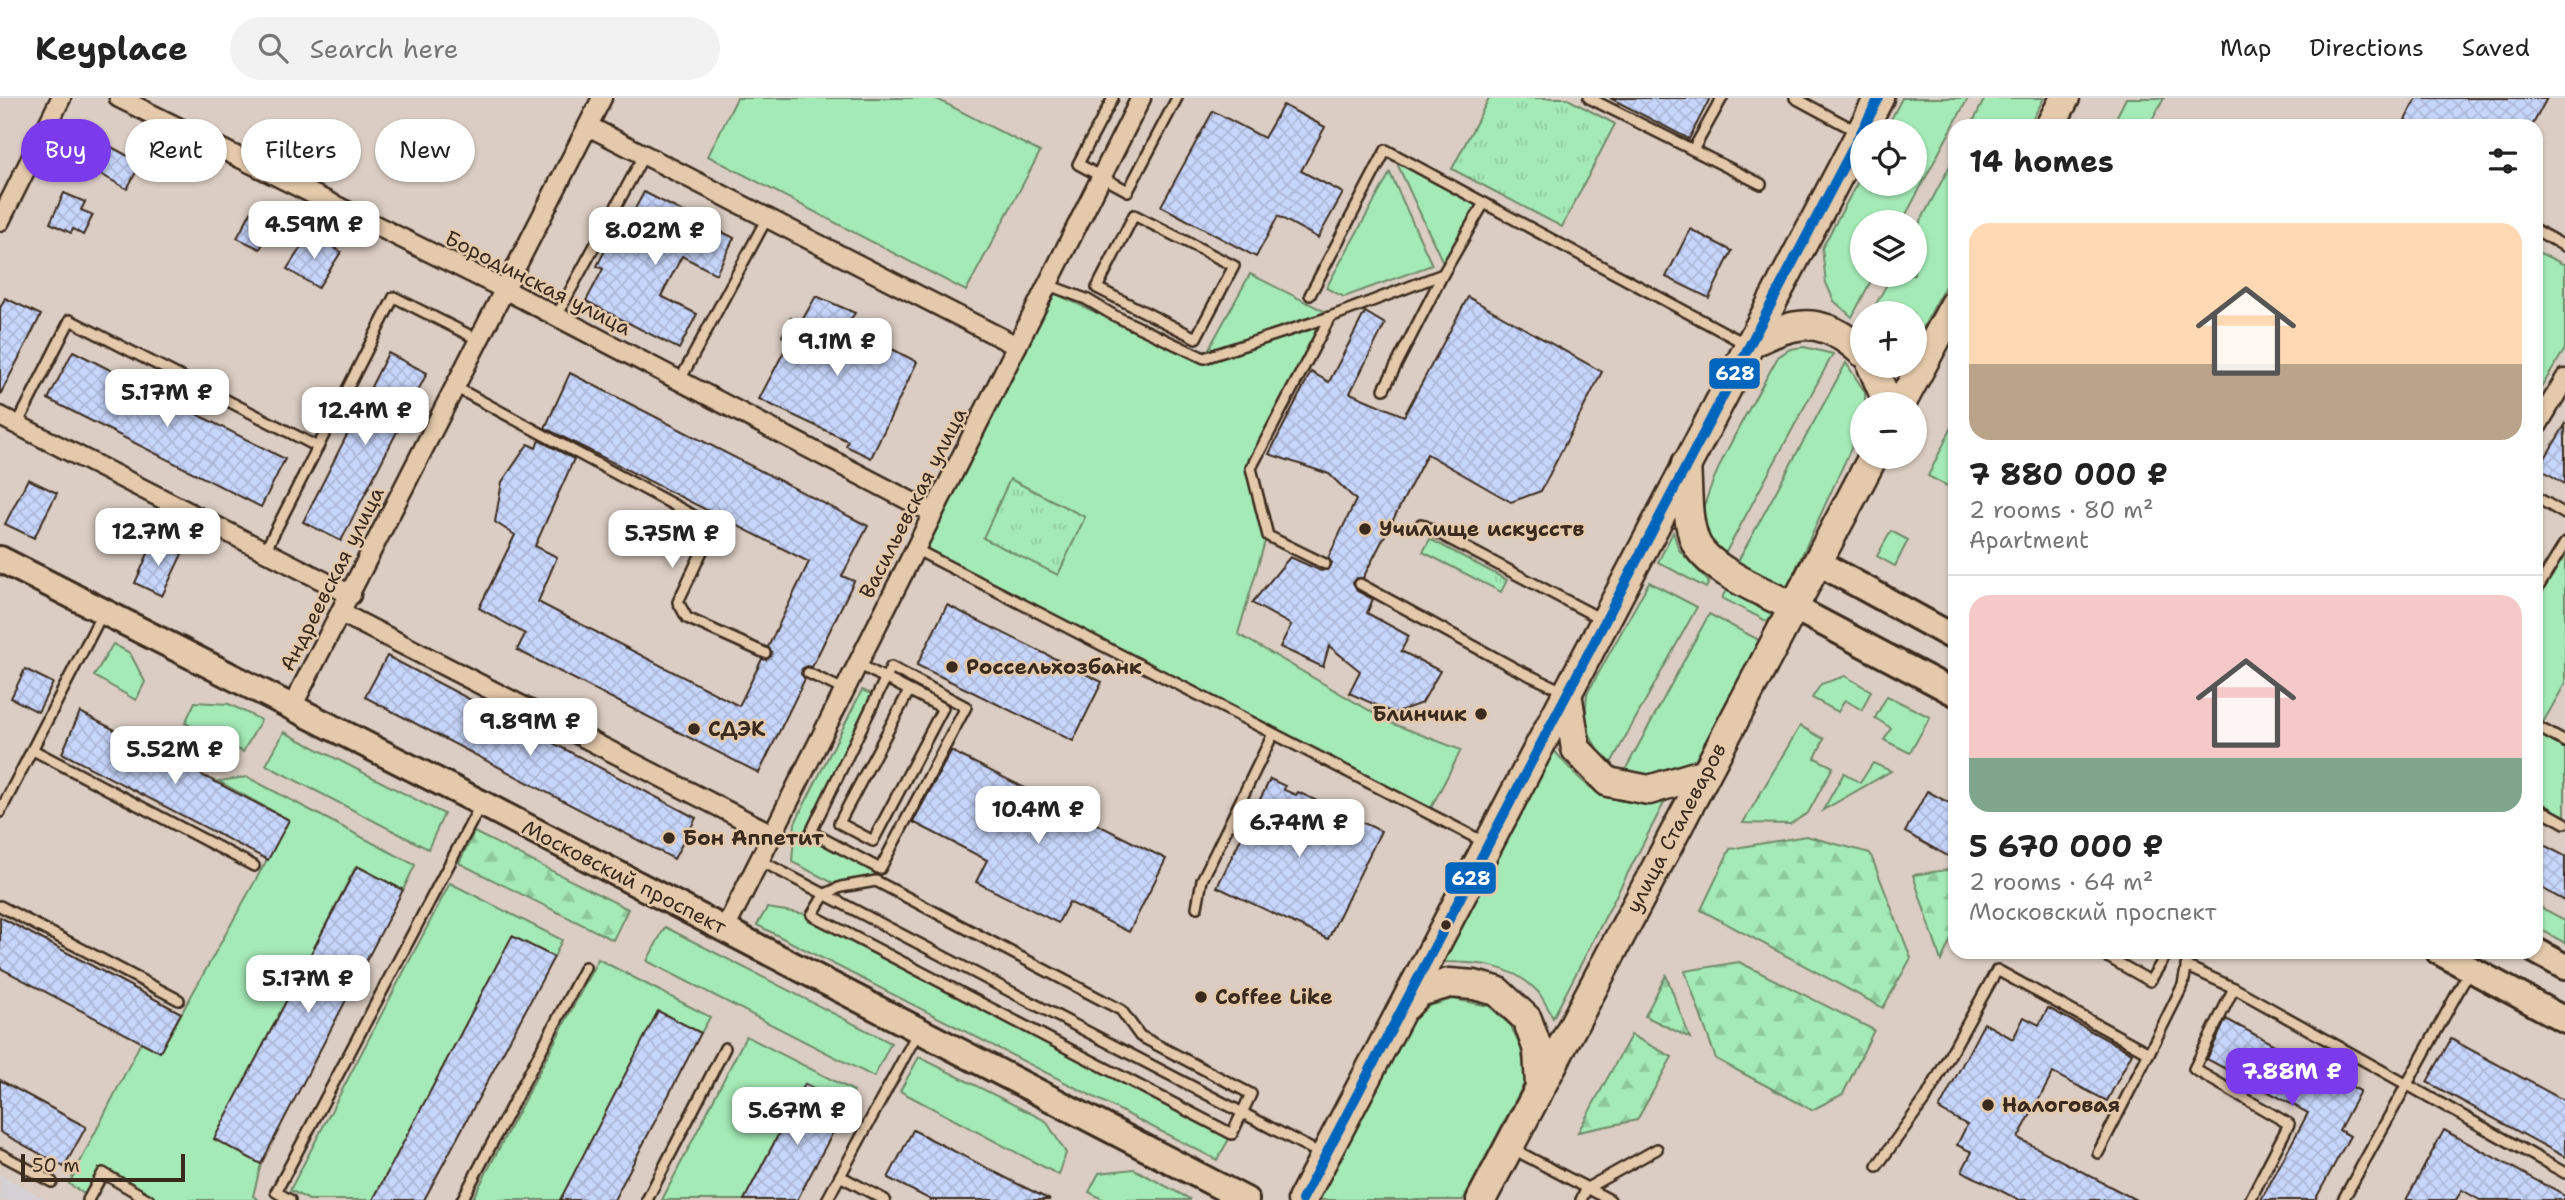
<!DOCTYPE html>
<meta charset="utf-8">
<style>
body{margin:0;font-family:"Shantell Sans",sans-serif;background:#f2f2f2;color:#222;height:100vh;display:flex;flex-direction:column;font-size:26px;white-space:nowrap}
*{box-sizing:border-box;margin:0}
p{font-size:23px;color:#767676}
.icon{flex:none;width:38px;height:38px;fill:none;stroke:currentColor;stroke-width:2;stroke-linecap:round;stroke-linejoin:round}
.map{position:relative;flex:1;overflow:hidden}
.drawer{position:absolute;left:1948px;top:21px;width:595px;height:840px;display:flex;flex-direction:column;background:#fff;border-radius:21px;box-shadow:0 2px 5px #0004}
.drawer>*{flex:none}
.hud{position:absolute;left:21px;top:21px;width:665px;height:63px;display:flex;gap:14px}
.controls{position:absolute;left:1850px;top:21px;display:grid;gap:14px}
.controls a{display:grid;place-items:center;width:77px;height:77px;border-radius:50%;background:#fff;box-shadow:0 2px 5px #0004;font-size:35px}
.scale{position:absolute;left:21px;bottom:18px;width:164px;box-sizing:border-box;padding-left:7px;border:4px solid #3b2a1e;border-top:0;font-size:19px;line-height:24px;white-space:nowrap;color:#3b2a1e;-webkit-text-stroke:5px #e4c9ab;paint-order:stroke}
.price{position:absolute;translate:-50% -60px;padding:0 16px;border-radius:14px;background:#fff;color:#222;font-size:23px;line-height:46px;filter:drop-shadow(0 2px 4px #0008)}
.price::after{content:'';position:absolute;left:50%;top:42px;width:21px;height:16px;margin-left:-10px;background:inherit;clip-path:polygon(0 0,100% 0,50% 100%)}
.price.active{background:#7c3aed;color:#fff}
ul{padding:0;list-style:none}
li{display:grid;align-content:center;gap:14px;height:371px;padding:0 21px}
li+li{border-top:2px solid #e0e0e0}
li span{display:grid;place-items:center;height:217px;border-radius:21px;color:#555}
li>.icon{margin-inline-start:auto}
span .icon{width:126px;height:126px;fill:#fffc;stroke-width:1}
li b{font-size:30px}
h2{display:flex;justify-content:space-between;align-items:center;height:84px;padding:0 21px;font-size:30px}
.tag{padding:0 24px;border-radius:32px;background:#fff;box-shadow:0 2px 5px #0004;font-size:24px;line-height:63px}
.tag.active{background:#7c3aed;color:#fff}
header{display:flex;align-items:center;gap:42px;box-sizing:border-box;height:98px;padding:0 35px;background:#fff;border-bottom:2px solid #e0e0e0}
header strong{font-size:33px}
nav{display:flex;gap:38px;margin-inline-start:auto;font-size:24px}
.search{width:490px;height:63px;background:#f2f2f2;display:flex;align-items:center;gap:18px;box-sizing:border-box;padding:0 24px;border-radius:38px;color:#767676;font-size:26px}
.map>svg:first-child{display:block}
.built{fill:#d5d0d4}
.grass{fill:#a4eab6;stroke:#708a6a;stroke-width:2}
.forest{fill:url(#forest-firs);stroke:#708a6a;stroke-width:2}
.park{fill:url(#park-tufts);stroke:#708a6a;stroke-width:2}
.building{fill:url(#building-cross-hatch);stroke:#3b2a1e;stroke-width:2}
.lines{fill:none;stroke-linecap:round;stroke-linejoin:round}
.lane-casing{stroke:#3b2a1e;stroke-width:14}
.street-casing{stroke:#3b2a1e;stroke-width:23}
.secondary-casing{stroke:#3b2a1e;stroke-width:30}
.primary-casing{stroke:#3b2a1e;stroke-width:33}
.lane{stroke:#e4c9ab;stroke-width:9}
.street{stroke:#e4c9ab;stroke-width:18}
.secondary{stroke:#e4c9ab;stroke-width:24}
.primary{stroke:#e4c9ab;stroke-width:28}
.bus-1-casing{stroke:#e4c9ab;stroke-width:16}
.bus-1{stroke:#0065bd;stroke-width:10}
.poi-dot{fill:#3b2a1e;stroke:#e4c9ab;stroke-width:2.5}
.labels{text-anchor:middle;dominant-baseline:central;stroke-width:5;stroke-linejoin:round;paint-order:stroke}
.street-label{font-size:21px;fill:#3b2a1e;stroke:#e4c9ab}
.poi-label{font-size:21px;font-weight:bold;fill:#3b2a1e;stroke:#e4c9ab;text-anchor:start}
.line-badge{stroke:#e4c9ab;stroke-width:2.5}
.badge-label{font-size:19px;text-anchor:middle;font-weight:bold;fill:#fff}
</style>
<header>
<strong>Keyplace</strong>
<div class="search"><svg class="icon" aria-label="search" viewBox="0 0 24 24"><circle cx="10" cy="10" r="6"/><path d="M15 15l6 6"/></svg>Search here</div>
<nav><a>Map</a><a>Directions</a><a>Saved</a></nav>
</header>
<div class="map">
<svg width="2565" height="1102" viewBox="0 0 2565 1102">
<defs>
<pattern id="forest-firs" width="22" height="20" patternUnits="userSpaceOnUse" patternTransform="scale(1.75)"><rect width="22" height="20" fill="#a4eab6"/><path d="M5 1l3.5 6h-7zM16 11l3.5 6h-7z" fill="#8ec99c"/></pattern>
<pattern id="park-tufts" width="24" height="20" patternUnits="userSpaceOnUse" patternTransform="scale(1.75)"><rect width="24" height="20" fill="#a4eab6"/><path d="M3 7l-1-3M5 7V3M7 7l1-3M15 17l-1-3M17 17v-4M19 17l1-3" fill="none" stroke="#8ec99c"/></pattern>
<pattern id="building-cross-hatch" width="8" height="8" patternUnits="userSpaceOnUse" patternTransform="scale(1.75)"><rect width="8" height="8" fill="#c7d6fc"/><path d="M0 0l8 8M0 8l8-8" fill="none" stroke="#acb8d8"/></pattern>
</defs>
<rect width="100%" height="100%" fill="#dbcdc3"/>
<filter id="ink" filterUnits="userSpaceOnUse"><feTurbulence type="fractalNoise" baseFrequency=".0143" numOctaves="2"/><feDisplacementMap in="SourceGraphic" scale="14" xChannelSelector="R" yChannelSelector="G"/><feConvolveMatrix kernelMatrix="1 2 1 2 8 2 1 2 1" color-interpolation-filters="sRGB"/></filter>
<g filter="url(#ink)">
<path class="built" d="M0,1076L47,1102H0Z"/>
<g class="grass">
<path d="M737,0H935L1040,54L966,193L708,58Z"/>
<path d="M1902,0H1968L1902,124H1862V177H1874L1852,219L1834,203L1826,185L1822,150L1862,76V86H1914V33H1885Z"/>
<path d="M1985,0H2044L2029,28H1971Z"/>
<path d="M2126,0H2164L2149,28H2112Z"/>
<path d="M1955,58V169L1915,245L1914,215H1871L1892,177H1914L1915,134Z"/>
<path d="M1395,61L1479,106L1444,167Z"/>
<path d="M1390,75L1432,167L1344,199L1326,190Z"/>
<path d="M2536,153L2565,167V251L2536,298Z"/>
<path d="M1250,176L1328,215L1206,256Z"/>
<path d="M1052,194L1204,265L1322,225L1248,369L1266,440L1238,536L1391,625L1461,652L1430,712L924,451Z"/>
<path d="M1804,249L1833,256L1725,456C1714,449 1704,441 1702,427C1699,392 1759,294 1778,259L1790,251Z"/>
<path d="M1846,265L1865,294V306H1862L1859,333L1787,490L1737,465Z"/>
<path d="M1951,331L1955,333V392L1928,378Z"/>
<path d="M1891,433L1908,442L1895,468L1877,458Z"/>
<path d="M1673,434L1679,452L1709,484L1706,490L1658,464Z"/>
<path d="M2565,452V586L2542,626L2536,622V501Z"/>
<path d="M1649,484L1697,509L1610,667C1589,643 1583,628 1587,596Z"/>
<path d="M1726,492L1772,516L1768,524L1722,500Z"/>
<path d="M1709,516L1759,542L1694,666L1655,680L1624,674Z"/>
<path d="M113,546L130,555L145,584L136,602L94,578Z"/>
<path d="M1845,578L1871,593L1862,612L1845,602L1838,614L1812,600L1821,586Z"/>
<path d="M862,592L876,598L811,733L880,771L876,783L841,789L792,764L795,725Z"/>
<path d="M1887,598L1930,619L1910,655L1884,642L1891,630L1875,620Z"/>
<path d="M195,604L229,606L261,622L243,654L185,625Z"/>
<path d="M1800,628L1824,641L1815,660L1833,669L1808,715L1790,726L1743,725Z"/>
<path d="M2536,631L2565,648V721L2536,706Z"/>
<path d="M284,634L444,716L428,751L266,667Z"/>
<path d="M1552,650C1590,695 1603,707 1664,705L1553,920C1549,912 1544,902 1539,895C1513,866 1477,864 1440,864Z"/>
<path d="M1873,665L1891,673L1823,712L1844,675L1860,685Z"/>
<path d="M247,679L415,767L403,792L356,768L215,1041L261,1066L253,1098L259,1102H158L102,1071L86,1097L69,1086L141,944L160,954L289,722L218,683Z"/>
<path d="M450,785L562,842L554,859L512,839L373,1102H309L290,1092Z"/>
<path d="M2536,807L2565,822V845L2536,829Z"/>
<path d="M767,810L812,817L1232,1036L1217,1062L757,827Z"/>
<path d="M665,829L891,945L874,979L647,863Z"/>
<path d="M598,861L710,919L701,935L560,1102H472Z"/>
<path d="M1453,901L1489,908L1510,927L1521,950L1526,982L1463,1102H1315L1409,924L1429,908Z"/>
<path d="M746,938L854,993L847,1008L805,986L744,1102H662Z"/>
<path d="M919,959L1046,1023L1066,1055L1059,1077L900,993Z"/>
<path d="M1134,1071L1190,1101V1102H1104L1089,1094L1099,1075Z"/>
</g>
<g class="forest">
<path d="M474,734L628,811L613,842L459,765Z"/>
<path d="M1806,738L1870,755L1911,860L1883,910L1701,812L1730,751Z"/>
<path d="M1952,771L1955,773V832L1941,863L1913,777Z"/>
<path d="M1739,864L1874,932L1843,996L1812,1012L1716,961L1685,873Z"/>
<path d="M1666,877L1690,940L1645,918Z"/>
<path d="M1631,937L1672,959L1637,1022L1578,1034Z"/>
</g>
<g class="park">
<path d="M1489,0H1566L1615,26L1562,129L1452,71Z"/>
<path d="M1010,381L1085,419L1058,477L983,440Z"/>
<path d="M1430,441L1507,482L1501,494L1423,454Z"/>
</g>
<g class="building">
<path d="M1610,0H1710L1689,41Z"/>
<path d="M2417,0H2547L2532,28H2416L2405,22Z"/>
<path d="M1283,7L1325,29L1301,73L1343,95L1318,140L1278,118L1256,159L1161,108L1213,13L1264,40Z"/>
<path d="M104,45L141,65L127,91L90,70Z"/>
<path d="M644,94L734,140L716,176L682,158L661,198L697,216L679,251L586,203L603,171L597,168L621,121L628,124Z"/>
<path d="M64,95L85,104L81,112L93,117L83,137L73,131L71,135L50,125Z"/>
<path d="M252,112L275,123L260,151L237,140Z"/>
<path d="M1690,131L1732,153L1709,200L1666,179Z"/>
<path d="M310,135L341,154L318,190L287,171Z"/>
<path d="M816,198L855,215L842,234L889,258L892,251L917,264L871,360L846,348L848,343L759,301L789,244L782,238L791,220L800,226Z"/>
<path d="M1468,199L1602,274L1541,393L1511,404L1427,356L1363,480H1357L1353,485L1357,493L1373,501L1367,515L1409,538L1401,553L1440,573L1422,605L1394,615L1349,595L1360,573L1329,548L1323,569L1280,549L1291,527L1252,505L1290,459L1321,473L1329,471L1332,465L1328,460L1356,402L1329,376L1269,356L1311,274L1329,284L1365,214L1385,226L1350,295L1404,318Z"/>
<path d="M5,200L41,217L0,297V210Z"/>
<path d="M73,253L285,361L261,409L48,301Z"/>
<path d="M388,255L427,275L341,443L303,424Z"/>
<path d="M570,275L868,428L842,478L854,483L812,569L807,568L802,571L801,576L805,581L759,675L517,552L525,536L479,510L515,437L495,424L502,384L528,346L536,350L539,342L574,361L535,448L557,459L538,504L739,608L762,561L766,562L771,558L772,554L768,549L809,464L545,330Z"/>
<path d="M2565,327V386L2539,370Z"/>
<path d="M28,381L57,395L34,440L5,426Z"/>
<path d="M154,442L182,456L162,498L135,485Z"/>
<path d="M947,507L1102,584L1073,643L917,567Z"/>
<path d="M387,558L696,720L674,761L365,599Z"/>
<path d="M25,571L53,585L38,614L11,600Z"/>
<path d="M80,614L289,722L268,762L62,655Z"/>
<path d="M951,653L1166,761L1129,834L1069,804L1058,825L976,784L987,762L913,724Z"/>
<path d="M1270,681L1285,688L1284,692L1296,697L1298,694L1381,733L1328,841L1217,789Z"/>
<path d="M1927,693L1955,708V762L1905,734Z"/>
<path d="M2536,743L2565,758V803L2536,787Z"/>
<path d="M357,768L403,792L261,1066L214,1041Z"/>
<path d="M0,819L181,915L160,954L0,870Z"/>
<path d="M512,838L554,859L424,1102H373Z"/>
<path d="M2048,910L2132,955L2107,1003L2053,975L2018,1040L2136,1102H2019L1962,1073L1972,1054L1957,1047L1967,1027L1939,1011L1984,925L2013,941L2024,919L2039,927Z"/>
<path d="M658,913L701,935L614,1102H560Z"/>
<path d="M2226,921L2360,993L2339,1032L2350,1038L2315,1102H2261L2308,1015L2207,961Z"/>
<path d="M2451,941L2565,1003V1059L2427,984Z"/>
<path d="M0,982L86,1029L64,1069L0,1034Z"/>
<path d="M805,986L847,1008L797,1102H744Z"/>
<path d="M913,1032L1016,1085L1050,1102H931L888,1080Z"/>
<path d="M2444,1032L2565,1098V1102H2480L2462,1092L2456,1102H2406Z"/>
</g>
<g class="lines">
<defs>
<g id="lane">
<path d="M1113,0L1078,66L1128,93L1177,0"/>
<path d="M1589,0L1761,86"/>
<path d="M1795,0L1858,34"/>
<path d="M1693,52L1722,0"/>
<path d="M1134,117L1234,168L1196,240L1097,190Z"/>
<path d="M2536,132L2564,148"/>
<path d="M1048,187L1086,201L1115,218L1204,260L1330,219L1443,176L1484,105L1744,245"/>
<path d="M1310,197L1386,52L1484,105"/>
<path d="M556,219L644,57"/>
<path d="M679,284L767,120"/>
<path d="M455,289L696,419L705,428V447L678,504L687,520L765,555"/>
<path d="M1384,291L1443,176"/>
<path d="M17,327L70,222L318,349"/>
<path d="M2536,399L2565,416"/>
<path d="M1421,426L1603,522"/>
<path d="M915,451L1486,745"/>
<path d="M265,453L394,199L479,242"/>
<path d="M1325,466L1268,438L1251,370L1330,219"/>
<path d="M1360,486L1514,570L1563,593"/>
<path d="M2536,493L2565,445"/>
<path d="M858,566L943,610L873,743L839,725L909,593"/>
<path d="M891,569L966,609L880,771L811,734Z"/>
<path d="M808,575L844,592"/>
<path d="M2536,628L2565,644"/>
<path d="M33,652L254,768"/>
<path d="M2536,709L2565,725"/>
<path d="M0,714L102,516"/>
<path d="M759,762L1323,1057"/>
<path d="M876,783L1121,912L1140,938L1251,996L1232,1036L812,817L825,796L841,789Z"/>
<path d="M0,808L179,902"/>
<path d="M1197,809L1202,782L1273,636"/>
<path d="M2099,854L2150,883L2168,854"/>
<path d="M2186,868L2234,890L2565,1075"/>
<path d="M2234,890L2194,971L2289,1026L2250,1102"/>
<path d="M1513,1051L1610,1102"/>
<path d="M2098,1055L2149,955"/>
<path d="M0,1056L52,1084"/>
<path d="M1877,1068L1926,1000L1997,872L2149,955L2183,887L2189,854"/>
<path d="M840,1078L885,1102"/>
<path d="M88,1102L103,1075L149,1102"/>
<path d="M290,1102L276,1094L480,708"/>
<path d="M462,1102L585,869"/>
<path d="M647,1102L725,950"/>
<path d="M827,1102L918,934"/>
<path d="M1581,1102L1587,1090L1657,1051"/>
<path d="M2343,1102L2470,872"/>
</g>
<g id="street">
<path d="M119,0L504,191L933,415"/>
<path d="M588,28L1017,248"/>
<path d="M0,123L61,0"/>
<path d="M0,318L351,497"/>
<path d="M2536,330L2565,281"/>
<path d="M341,515L772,736"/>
<path d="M292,609L602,0"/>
<path d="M725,831L1141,0"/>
</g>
<g id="secondary">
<path d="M0,461L481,705L1246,1102"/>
<path d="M1819,465L1955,540"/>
<path d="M1795,510L1955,595"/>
<path d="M2536,853L2565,869"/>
<path d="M2439,854L2565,922"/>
</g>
<g id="primary">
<path d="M2050,28L2065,0"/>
<path d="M1748,247C1794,223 1821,216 1862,254"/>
<path d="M1872,268L1884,296L1885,306"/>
<path d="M1901,306L1955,206"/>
<path d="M1686,366C1688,391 1686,420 1695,443C1707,472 1767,495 1795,510"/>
<path d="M1567,595L1576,651L1608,684L1649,692L1705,675"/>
<path d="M1406,908L1419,894L1449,885L1474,887L1497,893L1527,921L1538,952L1540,989"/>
<path d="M1302,1102L1879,0"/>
<path d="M1481,1102L1873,359"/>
</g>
</defs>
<use href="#lane" class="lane-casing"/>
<use href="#street" class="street-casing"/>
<use href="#secondary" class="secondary-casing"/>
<use href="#primary" class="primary-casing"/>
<use href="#lane" class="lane"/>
<use href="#street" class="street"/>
<use href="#secondary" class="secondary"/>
<use href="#primary" class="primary"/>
<defs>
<path id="bus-1" d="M1302,1102L1879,0"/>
</defs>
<use href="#bus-1" class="bus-1-casing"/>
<use href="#bus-1" class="bus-1"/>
</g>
</g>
<g class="poi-dot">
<circle cx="1365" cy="431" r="7"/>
<circle cx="952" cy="569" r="7"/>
<circle cx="1481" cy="616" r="7"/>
<circle cx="694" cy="631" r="7"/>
<circle cx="669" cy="740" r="7"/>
<circle cx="1446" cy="827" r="6"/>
<circle cx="1201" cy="899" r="7"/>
<circle cx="1988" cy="1007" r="7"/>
</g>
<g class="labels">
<g class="street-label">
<text transform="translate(538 185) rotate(27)">Бородинская улица</text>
<text transform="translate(913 405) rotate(-63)">Васильевская улица</text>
<text transform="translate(332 481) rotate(-63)">Андреевская улица</text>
<text transform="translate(1676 730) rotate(-62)">улица Сталеваров</text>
<text transform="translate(624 779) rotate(27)">Московский проспект</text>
</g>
<g class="poi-label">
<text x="1379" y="431">Училище искусств</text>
<text x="966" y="569">Россельхозбанк</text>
<text x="1467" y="616" text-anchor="end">Блинчик</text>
<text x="708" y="631">СДЭК</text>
<text x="683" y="740">Бон Аппетит</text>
<text x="1215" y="899">Coffee Like</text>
<text x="2002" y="1007">Налоговая</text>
</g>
</g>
<g class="line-badge">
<rect x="1708" y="259" width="53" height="33" rx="7" fill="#0065bd"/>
<rect x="1444" y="763" width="53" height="34" rx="7" fill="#0065bd"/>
</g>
<g class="badge-label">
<text x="1735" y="282">628</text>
<text x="1471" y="787">628</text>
</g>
</svg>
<div class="controls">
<a><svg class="icon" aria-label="locate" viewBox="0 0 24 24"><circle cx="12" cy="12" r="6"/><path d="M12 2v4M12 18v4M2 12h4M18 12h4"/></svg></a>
<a><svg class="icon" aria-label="layers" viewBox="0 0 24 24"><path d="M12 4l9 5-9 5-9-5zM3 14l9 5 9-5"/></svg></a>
<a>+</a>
<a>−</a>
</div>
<div class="scale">50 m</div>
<b class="price" style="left:314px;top:163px">4.59M ₽</b>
<b class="price" style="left:655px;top:169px">8.02M ₽</b>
<b class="price" style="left:837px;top:280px">9.1M ₽</b>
<b class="price" style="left:167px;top:331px">5.17M ₽</b>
<b class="price" style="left:365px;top:349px">12.4M ₽</b>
<b class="price" style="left:158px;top:470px">12.7M ₽</b>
<b class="price" style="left:672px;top:472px">5.75M ₽</b>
<b class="price" style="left:530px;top:660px">9.89M ₽</b>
<b class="price" style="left:175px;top:688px">5.52M ₽</b>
<b class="price" style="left:1038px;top:748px">10.4M ₽</b>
<b class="price" style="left:1299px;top:761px">6.74M ₽</b>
<b class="price" style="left:308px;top:917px">5.17M ₽</b>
<b class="price active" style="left:2292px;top:1010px">7.88M ₽</b>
<b class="price" style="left:797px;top:1049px">5.67M ₽</b>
<div class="hud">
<a class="tag active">Buy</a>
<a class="tag">Rent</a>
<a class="tag">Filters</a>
<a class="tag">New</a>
</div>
<section class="drawer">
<h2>14 homes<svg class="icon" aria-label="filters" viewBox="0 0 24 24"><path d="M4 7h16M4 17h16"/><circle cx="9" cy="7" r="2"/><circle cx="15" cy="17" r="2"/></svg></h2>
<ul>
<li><span style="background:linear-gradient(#ffd9b3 65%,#b9a48a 0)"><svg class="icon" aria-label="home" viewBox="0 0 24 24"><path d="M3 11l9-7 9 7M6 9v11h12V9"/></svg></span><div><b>7 880 000 ₽</b><p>2 rooms · 80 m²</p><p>Apartment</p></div></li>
<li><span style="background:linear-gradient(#f6c9c9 75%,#7fa58c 0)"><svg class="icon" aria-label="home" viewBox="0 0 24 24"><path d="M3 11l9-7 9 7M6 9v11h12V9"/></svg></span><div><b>5 670 000 ₽</b><p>2 rooms · 64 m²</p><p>Московский проспект</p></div></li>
</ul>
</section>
</div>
